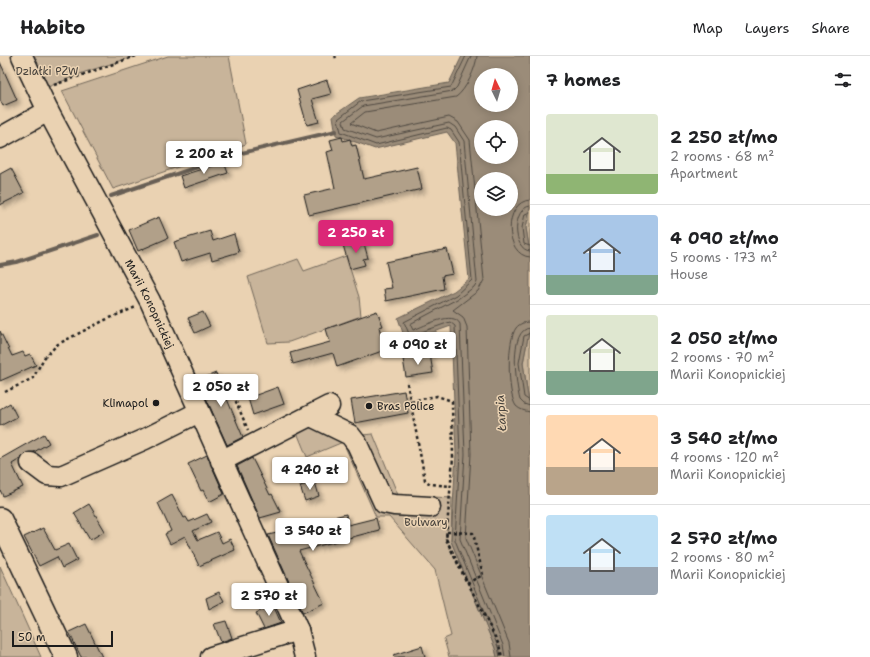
<!DOCTYPE html>
<meta charset="utf-8">
<style>
body{margin:0;font-family:"Shantell Sans",sans-serif;background:#f2f2f2;color:#202124;height:100vh;display:flex;flex-direction:column;font-size:15px;white-space:nowrap}
*{box-sizing:border-box;margin:0}
p{font-size:13px;color:#757577}
.icon{flex:none;width:22px;height:22px;fill:none;stroke:currentColor;stroke-width:2;stroke-linecap:round;stroke-linejoin:round}
.map{position:relative;flex:1;overflow:hidden}
.details{display:flex;flex-direction:column;background:#fff;width:340px}
.details>*{flex:none}
.needle{width:26px;rotate:355deg}
.fabs{position:absolute;left:474px;top:12px;display:grid;gap:8px}
.fabs a{display:grid;place-items:center;width:44px;height:44px;border-radius:50%;background:#fff;box-shadow:0 2px 10px #0003;font-size:20px}
.scale{position:absolute;left:12px;bottom:10px;width:101px;box-sizing:border-box;padding-left:4px;border:2px solid #1c1c1c;border-top:0;font-size:11px;line-height:14px;white-space:nowrap;color:#1c1c1c;-webkit-text-stroke:3px #ead2b2;paint-order:stroke}
.price{position:absolute;translate:-50% -34px;padding:0 9px;border-radius:4px;background:#fff;color:#222;font-size:13px;line-height:26px;filter:drop-shadow(0 1px 2px #0008)}
.price::after{content:'';position:absolute;left:50%;top:24px;width:12px;height:9px;margin-left:-6px;background:inherit;clip-path:polygon(0 0,100% 0,50% 100%)}
.price.current{background:#db2777;color:#fff}
ul{padding:0;list-style:none}
li{display:flex;align-items:center;gap:12px;height:100px;padding:0 16px}
li+li{border-top:1px solid #e0e0e0}
li span{display:grid;place-items:center;flex:none;width:112px;height:80px;border-radius:4px;color:#555}
li>.icon{margin-inline-start:auto}
span .icon{width:48px;height:48px;fill:#fffc;stroke-width:1}
li b{font-size:17px}
h2{display:flex;justify-content:space-between;align-items:center;height:48px;padding:0 16px;font-size:17px}
header{display:flex;align-items:center;gap:24px;box-sizing:border-box;height:56px;padding:0 20px;background:#fff;border-bottom:1px solid #e0e0e0}
header strong{font-size:19px}
nav{display:flex;gap:22px;margin-inline-start:auto;font-size:14px}
main{display:flex;flex:1;min-height:0}
.map>svg:first-child{display:block}
.green{fill:#c8b49a;stroke:#72685b}
.water{fill:#9b8c79;stroke:#685f54;fill-rule:evenodd}
.lines{fill:none;stroke-linecap:round;stroke-linejoin:round}
.shore{stroke:#4f4941;stroke-width:1}
.stream{stroke:#685f54;stroke-width:4}
.building{fill:#b1a089;stroke:#1c1c1c;filter:url(#shadow)}
.minor-casing{stroke:#1c1c1c;stroke-width:23}
.major-casing{stroke:#1c1c1c;stroke-width:25}
.path{stroke:#1c1c1c;stroke-width:2.5;stroke-dasharray:3 3;stroke-linecap:butt}
.minor{stroke:#ead2b2;stroke-width:20}
.major{stroke:#ead2b2;stroke-width:22}
.path-bridge{stroke:#1c1c1c;stroke-width:2.5;stroke-dasharray:3 3;stroke-linecap:butt}
.poi-dot{fill:#1c1c1c;stroke:#ead2b2;stroke-width:1.5}
.labels{text-anchor:middle;dominant-baseline:central;stroke-width:3;stroke-linejoin:round;paint-order:stroke}
.park-label{font-size:11px;fill:#47423c;stroke:#ead2b2}
.street-label{font-size:11px;fill:#1c1c1c;stroke:#ead2b2}
.poi-label{font-size:11px;fill:#1c1c1c;stroke:#ead2b2;text-anchor:end}
.water-label{font-size:12px;font-style:italic;fill:#48433d;stroke:#ead2b2}
</style>
<header>
<strong>Habito</strong>
<nav><a>Map</a><a>Layers</a><a>Share</a></nav>
</header>
<main>
<div class="map">
<svg width="530" height="601" viewBox="0 0 530 601">
<defs>
<filter id="shadow"><feDropShadow dx="3.5" dy="3.5" stdDeviation="2" flood-color="#0004"/></filter>
</defs>
<rect width="100%" height="100%" fill="#ead2b2"/>
<filter id="ink" filterUnits="userSpaceOnUse"><feTurbulence type="fractalNoise" baseFrequency=".025" numOctaves="2"/><feDisplacementMap in="SourceGraphic" scale="8" xChannelSelector="R" yChannelSelector="G"/><feConvolveMatrix kernelMatrix="1 2 1 2 8 2 1 2 1" color-interpolation-filters="sRGB"/></filter>
<g filter="url(#ink)">
<g class="green">
<path d="M22,0H136L85,16L38,35Z"/>
<path d="M168,0H229L246,88L113,133L62,35Z"/>
<path d="M530,151V197L526,172Z"/>
<path d="M346,200L359,241L361,260L289,286L268,287L248,221L298,203L304,215Z"/>
<path d="M530,271V353L523,307Z"/>
<path d="M331,358L354,369L362,379L373,378L398,439L452,442L451,485L495,592L497,601H449L444,583L451,580L435,514L389,461H376L343,386L307,401L296,374Z"/>
<path d="M0,510L41,601H0Z"/>
</g>
<path class="water" d="M462,0H530V151L526,172L530,197V271L523,307L530,353V601H497L495,592L451,485L456,398L451,270L406,286L398,262L454,235L469,223L455,87L447,76L375,93L336,79L333,60L359,42L449,27ZM481,19H511V49H481ZM481,71H511V101H481ZM481,123H511V153H481Z"/>
<g class="lines">
<g class="shore">
<path d="M466,0L451,31L361,45L338,63L341,76L376,89L447,72L451,74L459,86L472,224L456,239L404,266L410,280L450,266L455,270L460,398L455,484L498,591L500,601"/>
<path d="M471,0L457,31L453,35L363,50L343,65L345,72L376,83L449,67L455,71L464,85L477,226L474,231L459,242L410,268L413,274C425,270 453,254 460,268L465,398L460,483L503,589L505,601"/>
<path d="M477,0C476,12 466,34 456,41L365,56L351,67L376,77L449,61L458,66L470,84L484,224L478,235L453,254L463,261L467,271L471,398L466,482L509,587L511,601"/>
<path d="M530,144C503,145 504,200 530,201"/>
<path d="M530,150C512,152 512,194 530,195"/>
<path d="M530,156L525,158L522,172L524,188L530,190"/>
<path d="M530,266C525,266 520,267 516,272C507,284 507,337 516,350C520,354 525,355 530,356"/>
<path d="M530,272C508,273 516,329 520,344L524,348L530,350"/>
<path d="M530,277L524,280L519,307L524,341L530,345"/>
</g>
<g class="stream">
<path d="M111,140L233,99L336,75"/>
<path d="M0,209L17,206L98,179"/>
</g>
</g>
<g class="building">
<path d="M0,6L17,44L3,50L0,44Z"/>
<path d="M327,24L331,38L312,43L319,66L307,69L297,34Z"/>
<path d="M342,81L343,85L350,83L352,90L356,89L364,123L417,111L422,133L309,159L304,139L335,132L327,96L333,94L330,84Z"/>
<path d="M224,106L228,117L184,132L180,120Z"/>
<path d="M11,112L24,137L0,149V118Z"/>
<path d="M159,161L168,182L138,195L129,174Z"/>
<path d="M210,175L213,185L234,178L239,196L212,204L210,197L181,206L174,186Z"/>
<path d="M363,184L368,202L363,203L365,209L350,213L343,189Z"/>
<path d="M447,193L453,218L442,220L444,233L386,245L384,233L392,232L386,206Z"/>
<path d="M377,255L383,270L379,271L385,294L337,311L333,297L293,308L290,297L330,286L326,273Z"/>
<path d="M203,256L210,270L195,277L188,262Z"/>
<path d="M0,275L12,300L23,296L25,300L30,298L36,309L0,325Z"/>
<path d="M430,298L433,317L406,321L403,303Z"/>
<path d="M216,317L243,381L227,389L198,324Z"/>
<path d="M278,331L284,348L253,359L248,342Z"/>
<path d="M404,335L408,357L355,367L351,344Z"/>
<path d="M10,347L17,361L0,370V353Z"/>
<path d="M44,378L49,387L34,396L26,397L20,403L12,408L23,431L3,440L0,434V403Z"/>
<path d="M207,399L224,438L209,446L203,434L201,435L188,408Z"/>
<path d="M252,402L270,439L272,438L281,456L260,462L237,410Z"/>
<path d="M315,426L319,440L305,445L300,430Z"/>
<path d="M172,439L184,462L186,461L189,466L207,458L211,466L193,475L198,484L217,476L222,487L230,483L235,494L199,510L185,480L170,488L165,478L171,475L158,447Z"/>
<path d="M89,448L105,475L90,484L74,457Z"/>
<path d="M346,458L348,469L376,462L379,474L299,495L324,547L303,557L268,479L321,467V464Z"/>
<path d="M43,472L55,494L69,488L77,504L62,512L57,501L39,510L24,481Z"/>
<path d="M219,536L224,545L209,553L206,542Z"/>
<path d="M273,549L281,567L264,573L256,557Z"/>
<path d="M226,565L232,582L221,586L214,568Z"/>
<path d="M86,568L102,601H81L69,576Z"/>
<path d="M422,590L425,601H394L393,599Z"/>
</g>
<g class="lines">
<defs>
<g id="minor">
<path id="s1" d="M22,0L48,55L150,245L298,574L305,601"/>
<path d="M0,82L48,55"/>
<path d="M311,360L350,379L357,388L384,447L394,449L430,451"/>
<path d="M221,405L329,350"/>
<path d="M31,407L47,419L61,420L145,383L199,356"/>
<path d="M211,601L298,574"/>
</g>
<path id="major" d="M0,463L66,601"/>
</defs>
<use href="#minor" class="minor-casing"/>
<use href="#major" class="major-casing"/>
<g class="path">
<path d="M335,0L336,2"/>
<path d="M54,29L136,0"/>
<path d="M407,327L425,424L430,428L450,430"/>
<path d="M231,334L248,374"/>
<path d="M5,336L33,322L44,302L58,288L105,264L136,251"/>
<path d="M411,345L437,340L452,345L453,402L446,483"/>
<path d="M447,476L473,477L483,519L467,527L446,483Z"/>
</g>
<use href="#minor" class="minor"/>
<use href="#major" class="major"/>
<path class="path-bridge" d="M446,483L499,589L502,601"/>
</g>
</g>
<g class="poi-dot">
<circle cx="156" cy="347" r="4"/>
<circle cx="369" cy="350" r="4"/>
</g>
<g class="labels">
<g class="park-label">
<text x="47" y="15">Działki PZW</text>
<text x="426" y="466">Bulwary</text>
</g>
<g class="street-label">
<text stroke="none"><textPath href="#s1" startOffset="279">Marii Konopnickiej</textPath></text>
</g>
<g class="poi-label">
<text x="148" y="347">Klimapol</text>
<text x="377" y="350" text-anchor="start">Bras Police</text>
</g>
<g class="water-label">
<text transform="translate(501 357) rotate(-94)">Łarpia</text>
</g>
</g>
</svg>
<div class="fabs">
<a><svg class="needle" viewBox="-14 -14 28 28"><path d="M0-13l5 13h-10z" fill="#e53935"/><path d="M0 13l5-13h-10z" fill="#757577"/></svg></a>
<a><svg class="icon" aria-label="locate" viewBox="0 0 24 24"><circle cx="12" cy="12" r="6"/><path d="M12 2v4M12 18v4M2 12h4M18 12h4"/></svg></a>
<a><svg class="icon" aria-label="layers" viewBox="0 0 24 24"><path d="M12 4l9 5-9 5-9-5zM3 14l9 5 9-5"/></svg></a>
</div>
<div class="scale">50 m</div>
<b class="price" style="left:204px;top:119px">2 200 zł</b>
<b class="price current" style="left:356px;top:198px">2 250 zł</b>
<b class="price" style="left:418px;top:310px">4 090 zł</b>
<b class="price" style="left:221px;top:352px">2 050 zł</b>
<b class="price" style="left:310px;top:435px">4 240 zł</b>
<b class="price" style="left:313px;top:496px">3 540 zł</b>
<b class="price" style="left:269px;top:561px">2 570 zł</b>
</div>
<section class="details">
<h2>7 homes<svg class="icon" aria-label="filters" viewBox="0 0 24 24"><path d="M4 7h16M4 17h16"/><circle cx="9" cy="7" r="2"/><circle cx="15" cy="17" r="2"/></svg></h2>
<ul>
<li><span style="background:linear-gradient(#dfe7d0 75%,#8fb573 0)"><svg class="icon" aria-label="home" viewBox="0 0 24 24"><path d="M3 11l9-7 9 7M6 9v11h12V9"/></svg></span><div><b>2 250 zł/mo</b><p>2 rooms · 68 m²</p><p>Apartment</p></div></li>
<li><span style="background:linear-gradient(#a9c7e8 75%,#7fa58c 0)"><svg class="icon" aria-label="home" viewBox="0 0 24 24"><path d="M3 11l9-7 9 7M6 9v11h12V9"/></svg></span><div><b>4 090 zł/mo</b><p>5 rooms · 173 m²</p><p>House</p></div></li>
<li><span style="background:linear-gradient(#dfe7d0 70%,#7fa58c 0)"><svg class="icon" aria-label="home" viewBox="0 0 24 24"><path d="M3 11l9-7 9 7M6 9v11h12V9"/></svg></span><div><b>2 050 zł/mo</b><p>2 rooms · 70 m²</p><p>Marii Konopnickiej</p></div></li>
<li><span style="background:linear-gradient(#ffd9b3 65%,#b9a48a 0)"><svg class="icon" aria-label="home" viewBox="0 0 24 24"><path d="M3 11l9-7 9 7M6 9v11h12V9"/></svg></span><div><b>3 540 zł/mo</b><p>4 rooms · 120 m²</p><p>Marii Konopnickiej</p></div></li>
<li><span style="background:linear-gradient(#bfe0f5 65%,#9aa5b1 0)"><svg class="icon" aria-label="home" viewBox="0 0 24 24"><path d="M3 11l9-7 9 7M6 9v11h12V9"/></svg></span><div><b>2 570 zł/mo</b><p>2 rooms · 80 m²</p><p>Marii Konopnickiej</p></div></li>
</ul>
</section>
</main>
